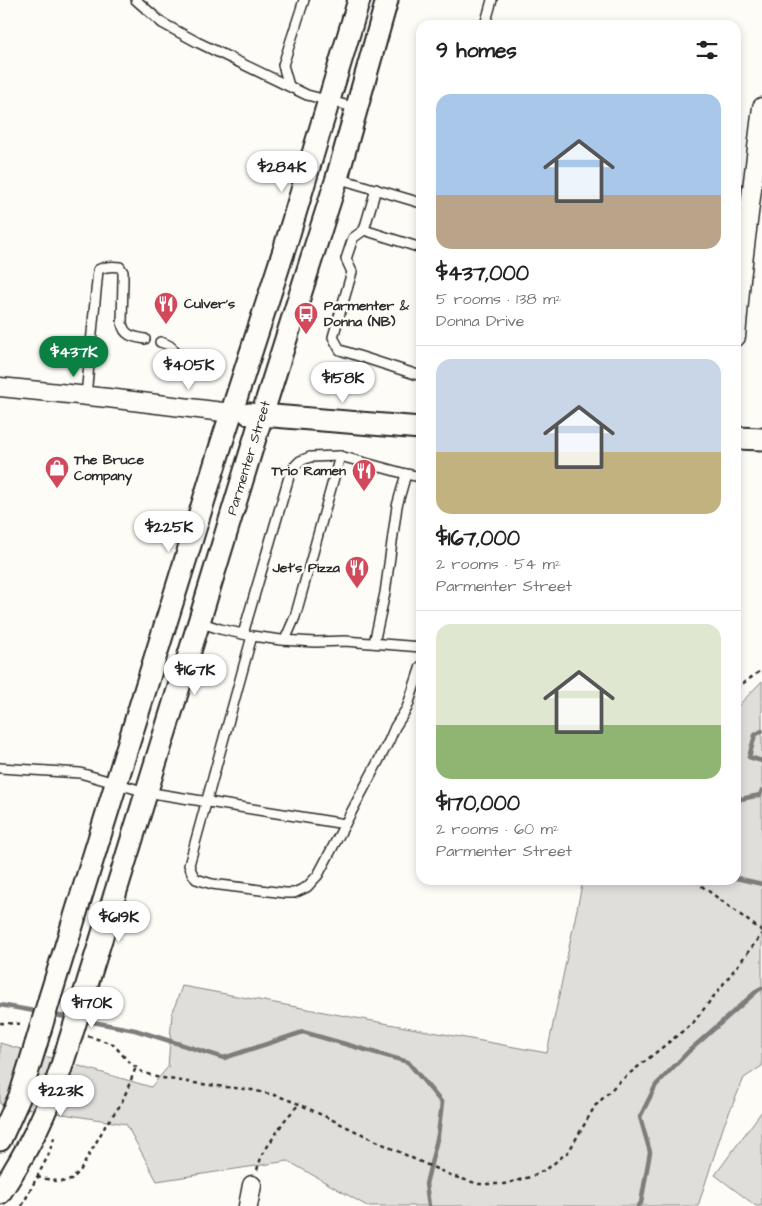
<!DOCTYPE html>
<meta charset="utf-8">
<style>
body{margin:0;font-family:"Architects Daughter",sans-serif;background:#f6f6f6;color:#222;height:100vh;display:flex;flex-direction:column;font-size:19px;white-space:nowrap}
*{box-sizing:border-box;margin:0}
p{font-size:16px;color:#767676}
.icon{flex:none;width:28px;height:28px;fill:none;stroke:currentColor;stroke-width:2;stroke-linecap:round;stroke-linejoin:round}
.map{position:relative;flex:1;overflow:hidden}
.panel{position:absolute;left:416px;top:20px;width:325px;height:865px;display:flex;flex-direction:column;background:#fff;border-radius:15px;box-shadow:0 2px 8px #0003}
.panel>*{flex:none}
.price{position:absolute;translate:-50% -42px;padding:0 11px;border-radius:18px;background:#fff;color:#222;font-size:16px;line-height:32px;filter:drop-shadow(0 1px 2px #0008)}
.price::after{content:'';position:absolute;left:50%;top:30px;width:15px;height:11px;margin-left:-8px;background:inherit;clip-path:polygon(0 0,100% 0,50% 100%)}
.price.selected{background:#0b8043;color:#fff}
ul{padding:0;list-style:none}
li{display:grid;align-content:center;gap:10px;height:265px;padding:0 20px}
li+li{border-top:1px solid #e0e0e0}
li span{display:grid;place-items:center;height:155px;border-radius:15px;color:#555}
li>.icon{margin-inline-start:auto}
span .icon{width:90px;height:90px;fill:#fffc;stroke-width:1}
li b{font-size:21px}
h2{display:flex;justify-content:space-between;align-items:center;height:60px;padding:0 20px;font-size:21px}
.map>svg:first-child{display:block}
.green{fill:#dfdeda;stroke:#858482}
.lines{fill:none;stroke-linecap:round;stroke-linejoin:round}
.stream{stroke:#7e7d7b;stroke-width:4.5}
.service-casing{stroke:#2b2b2b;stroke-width:12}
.minor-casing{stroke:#2b2b2b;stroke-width:21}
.tertiary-casing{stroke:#2b2b2b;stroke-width:25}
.path{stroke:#2b2b2b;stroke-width:2.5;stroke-dasharray:4 4;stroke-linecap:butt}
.service{stroke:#fdfcf7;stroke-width:9}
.minor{stroke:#fdfcf7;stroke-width:18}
.tertiary{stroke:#fdfcf7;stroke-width:21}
.tertiary-bridge-casing{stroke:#2b2b2b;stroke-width:25;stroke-linecap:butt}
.tertiary-bridge{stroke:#fdfcf7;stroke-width:21}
.labels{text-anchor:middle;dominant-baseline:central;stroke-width:5;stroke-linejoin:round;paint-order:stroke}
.poi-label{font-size:14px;font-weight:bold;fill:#2b2b2b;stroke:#fdfcf7;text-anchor:start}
.street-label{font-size:14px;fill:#2b2b2b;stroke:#fdfcf7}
</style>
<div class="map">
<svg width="762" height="1206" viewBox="0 0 762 1206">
<rect width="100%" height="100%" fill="#fdfcf7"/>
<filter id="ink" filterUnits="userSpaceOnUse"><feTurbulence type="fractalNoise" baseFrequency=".02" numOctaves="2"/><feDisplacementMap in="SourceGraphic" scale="10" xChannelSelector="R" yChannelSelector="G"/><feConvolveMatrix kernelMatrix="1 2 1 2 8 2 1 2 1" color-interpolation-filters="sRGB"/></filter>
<g filter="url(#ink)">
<g class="green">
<path d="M762,681V1066L744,1078L724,1125L698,1206H367L288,1161L157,1181L126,1124L0,1104V1043L151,1087L168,1067L172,1014L182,986L547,1053L583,880H736V708Z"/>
<path d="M762,1111V1206H756L715,1175Z"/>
</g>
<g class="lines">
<g class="stream">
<path d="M762,731L755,735L749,757L762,761"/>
<path d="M736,800L760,795L762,790"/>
<path d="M736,878L762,884"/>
<path d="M0,1005L40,1012"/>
<path d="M50,1014L70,1018"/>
<path d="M82,1020L135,1030L224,1058L303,1032L408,1062L442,1103L438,1135L426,1184L429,1206"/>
<path d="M638,1206L641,1203L650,1152L640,1117L656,1085L689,1051L758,990L762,988"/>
</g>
<defs>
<g id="service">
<path d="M136,0L162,23L197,42L307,95L357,108"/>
<path d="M485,25L492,0"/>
<path d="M289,86L283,65L304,0"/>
<path d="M337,178L421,203"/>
<path d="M364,230L376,189"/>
<path d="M421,248L364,230L353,238L346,259L352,272L333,337L340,350L421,376"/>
<path d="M160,342C177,346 176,354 176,369"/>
<path d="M86,396L98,270C105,266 112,266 120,267L123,272V279L122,323C124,336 134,337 145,339"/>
<path d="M406,474L421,477"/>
<path d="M199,622L220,629L252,636L281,640L315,642L345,641L421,647"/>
<path d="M243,634L291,470L300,461L310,457L340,456L406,474L397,506L385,593L374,643"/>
<path d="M252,636L189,865L192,873L196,879L212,884L285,893H294L307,887L318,875L389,741L395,727L407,708L421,666"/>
<path d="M285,640L295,617L340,456"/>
<path d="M0,768L80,773L146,792L345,824"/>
</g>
<g id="minor">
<path d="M736,337L741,279L762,107"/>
<path d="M0,387L108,398L231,413"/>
<path d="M248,1206L252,1185"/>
</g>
<g id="tertiary">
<path d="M249,414L421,428"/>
<path d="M736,438L762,439"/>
<path d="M50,997L221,445L285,247L359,0"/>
<path d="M82,1001L199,622L262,415L337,178L387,0"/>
<path d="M0,1140L20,1096L36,1044"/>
<path d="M0,1193C21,1161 40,1127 53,1091C59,1076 63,1061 68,1046"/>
</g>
</defs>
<use href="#service" class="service-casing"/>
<use href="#minor" class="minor-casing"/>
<use href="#tertiary" class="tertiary-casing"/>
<g class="path">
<path d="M736,688L762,670"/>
<path d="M696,880L699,884L762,931"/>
<path d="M0,1023L23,1024"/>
<path d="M88,1036L113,1044L128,1061L142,1072L156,1077L201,1084L252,1090L278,1096L299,1104L414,1159L455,1177L479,1184H504L530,1177L547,1169L569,1151L595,1106L620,1081L693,1023L762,934"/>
<path d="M257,1170L262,1155L284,1121L299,1104"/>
<path d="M37,1177L61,1182L71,1180L80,1171L107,1123L121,1104L127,1090L136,1067"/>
<path d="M22,1206L48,1156L55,1135"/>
</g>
<use href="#service" class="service"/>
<use href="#minor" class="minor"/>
<use href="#tertiary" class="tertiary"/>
<defs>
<g id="tertiary-bridge">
<path d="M36,1044L50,997"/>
<path d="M68,1046L82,1001"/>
</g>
</defs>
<use href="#tertiary-bridge" class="tertiary-bridge-casing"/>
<use href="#tertiary-bridge" class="tertiary-bridge"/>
</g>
</g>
<defs>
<symbol id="restaurant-pin" viewBox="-11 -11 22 30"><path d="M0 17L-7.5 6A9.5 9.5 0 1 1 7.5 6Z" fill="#d1495b" stroke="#fdfcf7"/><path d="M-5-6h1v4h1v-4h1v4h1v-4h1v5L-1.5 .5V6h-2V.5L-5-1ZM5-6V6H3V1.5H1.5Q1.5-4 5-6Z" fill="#fff"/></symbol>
<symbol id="bus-pin" viewBox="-11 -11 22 30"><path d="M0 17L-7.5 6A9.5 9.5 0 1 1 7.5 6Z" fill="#d1495b" stroke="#fdfcf7"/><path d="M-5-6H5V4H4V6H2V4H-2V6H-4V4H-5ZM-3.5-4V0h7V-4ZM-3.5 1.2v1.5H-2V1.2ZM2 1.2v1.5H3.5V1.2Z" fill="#fff"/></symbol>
<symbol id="shop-pin" viewBox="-11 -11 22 30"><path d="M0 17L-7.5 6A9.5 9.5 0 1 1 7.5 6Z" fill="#d1495b" stroke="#fdfcf7"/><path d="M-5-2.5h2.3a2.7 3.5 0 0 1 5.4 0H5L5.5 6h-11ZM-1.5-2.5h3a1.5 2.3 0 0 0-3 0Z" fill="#fff"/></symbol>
</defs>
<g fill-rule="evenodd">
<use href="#restaurant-pin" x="152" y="290" width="28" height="38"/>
<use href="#bus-pin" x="292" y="300" width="28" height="38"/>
<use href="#shop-pin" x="43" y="454" width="28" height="38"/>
<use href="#restaurant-pin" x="350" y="457" width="28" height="38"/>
<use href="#restaurant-pin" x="343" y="554" width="28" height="38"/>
</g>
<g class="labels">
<g class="poi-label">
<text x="184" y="304">Culver's</text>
<text x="324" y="306">Parmenter &amp;<tspan x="324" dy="16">Donna (NB)</tspan></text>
<text x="74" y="460">The Bruce<tspan x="74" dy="16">Company</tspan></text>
<text x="346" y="471" text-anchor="end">Trio Ramen</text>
<text x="340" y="568" text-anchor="end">Jet's Pizza</text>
</g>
<g class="street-label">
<text transform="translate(249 458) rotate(-73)">Parmenter Street</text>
</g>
</g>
</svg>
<b class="price" style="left:282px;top:193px">$284K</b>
<b class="price selected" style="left:74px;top:378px">$437K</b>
<b class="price" style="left:189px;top:391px">$405K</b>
<b class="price" style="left:343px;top:404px">$158K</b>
<b class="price" style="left:169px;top:553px">$225K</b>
<b class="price" style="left:195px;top:696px">$167K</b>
<b class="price" style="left:119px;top:943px">$619K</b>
<b class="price" style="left:92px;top:1029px">$170K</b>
<b class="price" style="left:61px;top:1117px">$223K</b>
<section class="panel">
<h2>9 homes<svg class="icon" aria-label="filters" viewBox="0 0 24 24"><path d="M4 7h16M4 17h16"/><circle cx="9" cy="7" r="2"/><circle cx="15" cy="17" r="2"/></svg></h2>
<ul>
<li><span style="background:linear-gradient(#a9c7e8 65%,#b9a48a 0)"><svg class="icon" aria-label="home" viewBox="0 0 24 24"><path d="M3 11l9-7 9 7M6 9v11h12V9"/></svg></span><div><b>$437,000</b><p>5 rooms · 138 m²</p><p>Donna Drive</p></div></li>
<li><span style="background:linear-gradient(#c9d6e8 60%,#c2b280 0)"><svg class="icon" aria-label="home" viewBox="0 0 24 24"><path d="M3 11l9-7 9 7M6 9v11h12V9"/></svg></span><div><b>$167,000</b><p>2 rooms · 54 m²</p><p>Parmenter Street</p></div></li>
<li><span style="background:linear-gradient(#dfe7d0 65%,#8fb573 0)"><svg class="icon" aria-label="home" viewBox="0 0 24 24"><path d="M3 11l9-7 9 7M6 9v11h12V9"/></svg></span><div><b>$170,000</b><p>2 rooms · 60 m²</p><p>Parmenter Street</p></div></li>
</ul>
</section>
</div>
